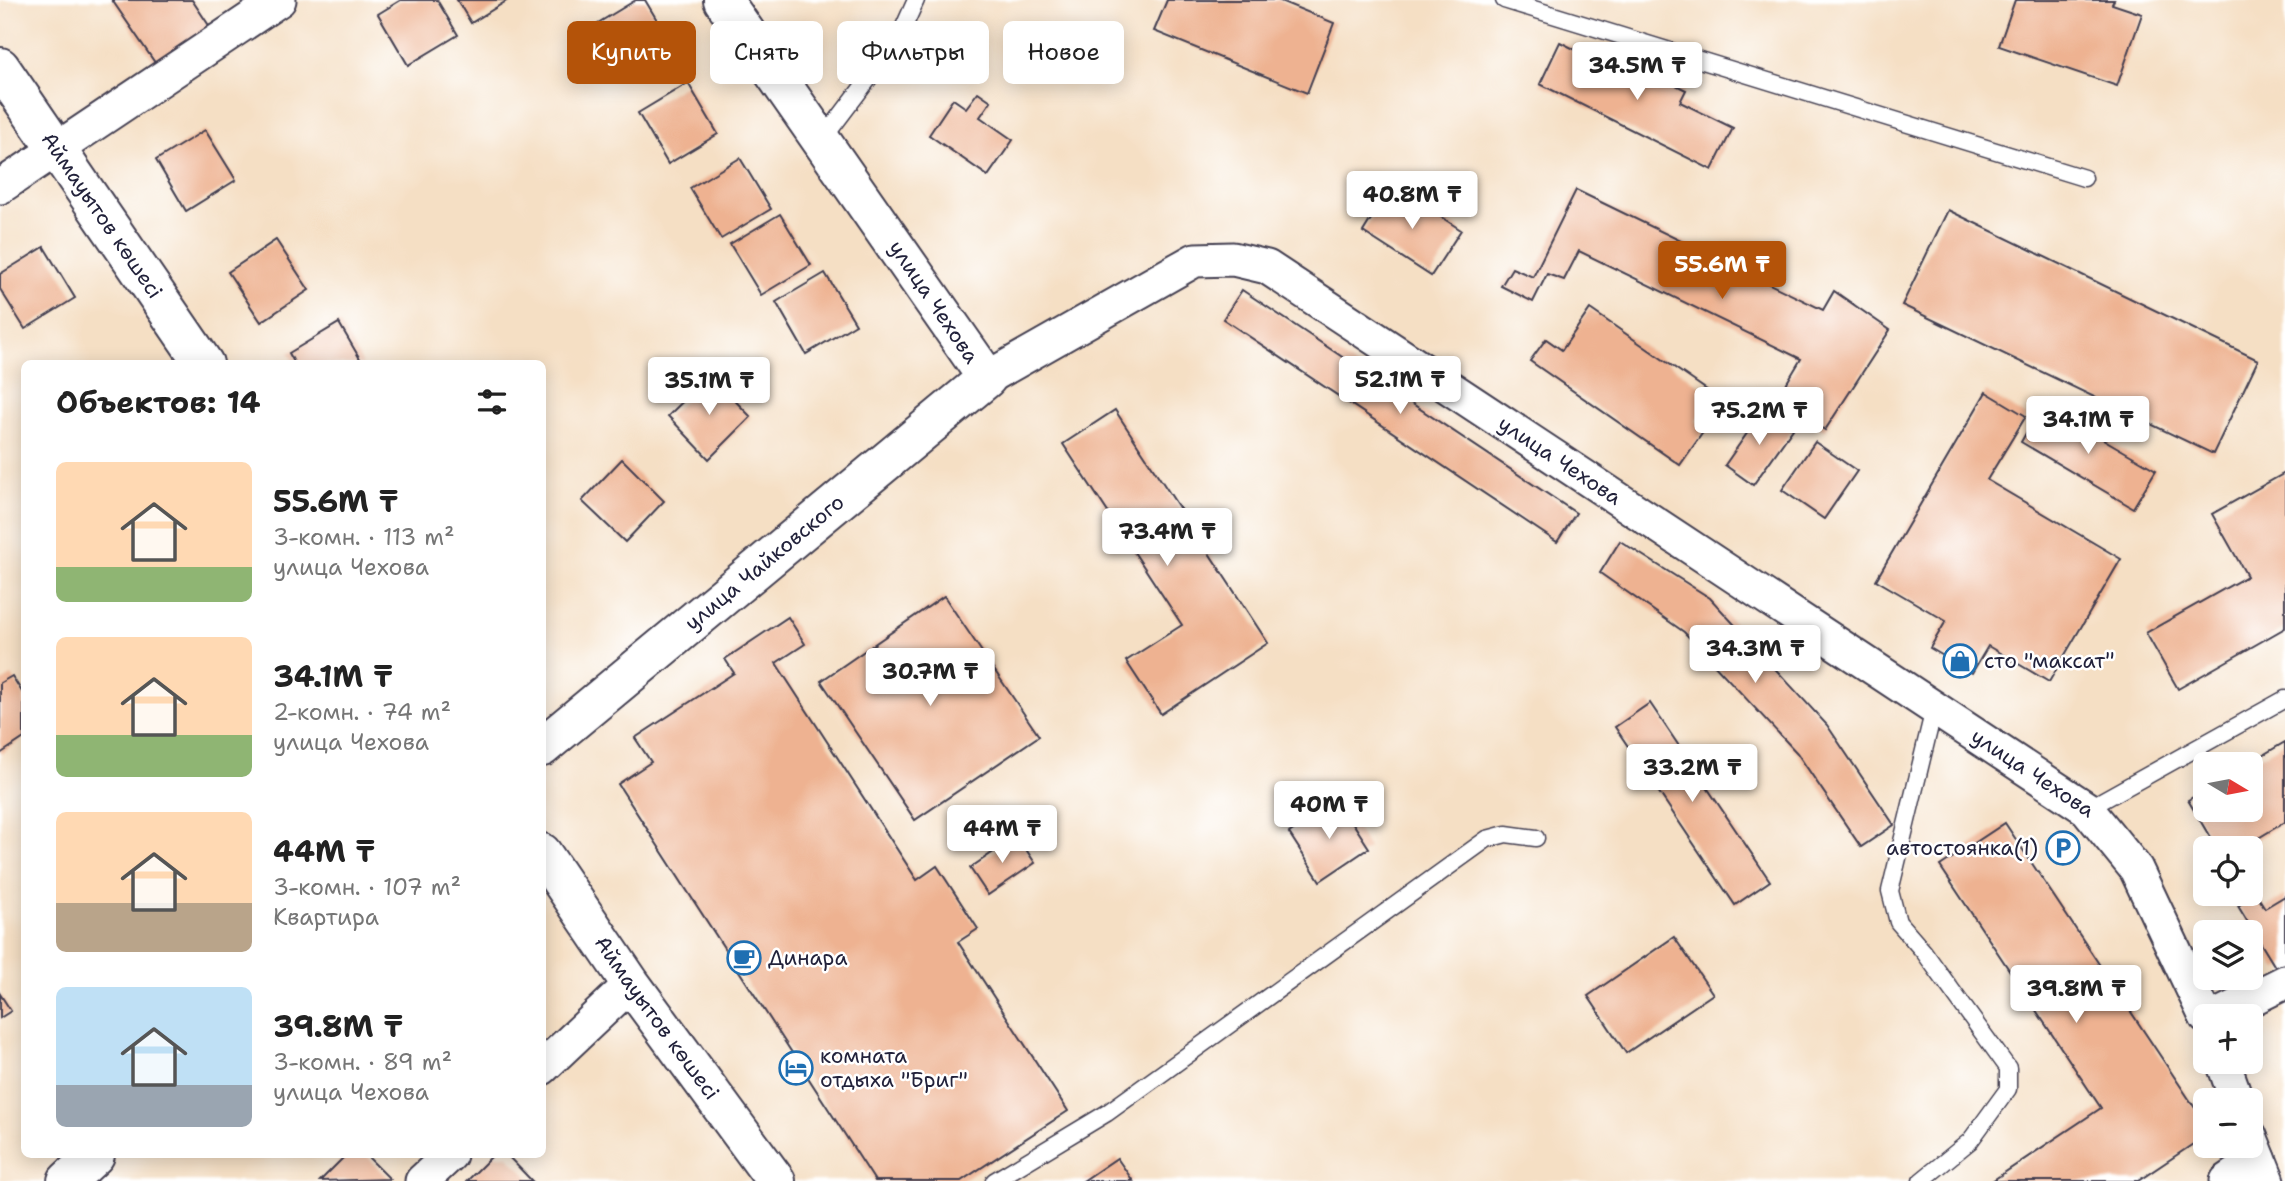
<!DOCTYPE html>
<html lang="ru">
<meta charset="utf-8">
<style>
body{margin:0;font-family:"Shantell Sans",sans-serif;background:#f6f6f6;color:#222;height:100vh;display:flex;flex-direction:column;font-size:26px;white-space:nowrap}
*{box-sizing:border-box;margin:0}
p{font-size:23px;color:#767676}
.icon{flex:none;width:38px;height:38px;fill:none;stroke:currentColor;stroke-width:2;stroke-linecap:round;stroke-linejoin:round}
.map{position:relative;flex:1;overflow:hidden}
.sheet{position:absolute;left:21px;top:360px;width:525px;height:798px;display:flex;flex-direction:column;background:#fff;border-radius:10px;box-shadow:0 4px 18px #0003}
.sheet>*{flex:none}
.banner{position:absolute;left:567px;top:21px;width:665px;height:63px;display:flex;gap:14px}
.needle{width:46px;rotate:100deg}
.buttons{position:absolute;left:2193px;top:752px;display:grid;gap:14px}
.buttons a{display:grid;place-items:center;width:70px;height:70px;border-radius:10px;background:#fff;box-shadow:0 4px 18px #0003;font-size:35px}
.price{position:absolute;translate:-50% -60px;padding:0 16px;border-radius:7px;background:#fff;color:#222;font-size:23px;line-height:46px;filter:drop-shadow(0 2px 4px #0008)}
.price::after{content:'';position:absolute;left:50%;top:42px;width:21px;height:16px;margin-left:-10px;background:inherit;clip-path:polygon(0 0,100% 0,50% 100%)}
.price.selected{background:#b45309;color:#fff}
ul{padding:0;list-style:none}
li{display:flex;align-items:center;gap:21px;height:175px;padding:0 35px}
li span{display:grid;place-items:center;flex:none;width:196px;height:140px;border-radius:10px;color:#555}
li>.icon{margin-inline-start:auto}
span .icon{width:84px;height:84px;fill:#fffc;stroke-width:1}
li b{font-size:30px}
h2{display:flex;justify-content:space-between;align-items:center;height:84px;padding:0 35px;font-size:30px}
.pill{padding:0 24px;border-radius:10px;background:#fff;box-shadow:0 4px 18px #0003;font-size:24px;line-height:63px}
.pill.selected{background:#b45309;color:#fff}
.map>svg:first-child{display:block}
.building{fill:#eeb291}
.lines{fill:none;stroke-linecap:round;stroke-linejoin:round}
.lane-casing{stroke:#423e50;stroke-width:19}
.street-casing{stroke:#423e50;stroke-width:37}
.secondary-casing{stroke:#423e50;stroke-width:42}
.lane{stroke:#fff;stroke-width:16}
.street{stroke:#fff;stroke-width:33}
.secondary{stroke:#fff;stroke-width:38}
.labels{text-anchor:middle;dominant-baseline:central;stroke-width:5;stroke-linejoin:round;paint-order:stroke}
.street-label{font-size:21px;fill:#22223b;stroke:#fff}
.poi-label{font-size:21px;fill:#22223b;stroke:#fff;text-anchor:start}
</style>
<div class="map">
<svg width="2285" height="1181" viewBox="0 0 2285 1181">
<rect width="100%" height="100%" fill="#fff"/>
<filter id="ink" filterUnits="userSpaceOnUse"><feTurbulence type="fractalNoise" baseFrequency=".0143" numOctaves="2"/><feDisplacementMap in="SourceGraphic" scale="14" xChannelSelector="R" yChannelSelector="G"/><feConvolveMatrix kernelMatrix="1 2 1 2 8 2 1 2 1" color-interpolation-filters="sRGB"/></filter>
<filter id="wash" filterUnits="userSpaceOnUse"><feTurbulence type="fractalNoise" baseFrequency=".00686" numOctaves="4" result="noise"/><feDisplacementMap in="SourceGraphic" scale="28" xChannelSelector="R" yChannelSelector="G"/><feGaussianBlur stdDeviation="1.57" result="paint"/><feColorMatrix in="noise" values="0 0 0 0 0 0 0 0 0 0 0 0 0 0 0 0 0 1.4 0 .05"/><feComposite in="paint" operator="in"/></filter>
<g filter="url(#wash)">
<rect width="100%" height="100%" fill="#f5dfc4"/>
<g id="blocks">
<g class="building">
<path d="M112,0H192L212,30L158,67Z"/>
<path d="M401,0H437L458,35L408,65L378,14Z"/>
<path d="M457,0H508L471,23Z"/>
<path d="M636,0H645L673,47L624,77L593,26Z"/>
<path d="M1167,0H1278L1334,23L1307,93L1154,31Z"/>
<path d="M2015,0H2114L2112,4L2142,14L2117,86L1999,46Z"/>
<path d="M1560,42L1594,59L1600,47L1686,90L1680,102L1733,128L1712,170L1540,84Z"/>
<path d="M688,83L718,134L668,164L638,113Z"/>
<path d="M978,92L991,101L980,117L1013,140L988,176L929,135L953,99L966,108Z"/>
<path d="M205,130L236,180L186,211L156,160Z"/>
<path d="M740,158L771,209L721,239L690,188Z"/>
<path d="M1392,185L1461,230L1431,276L1363,232Z"/>
<path d="M1576,190L1823,310L1834,291L1890,330L1825,430L1777,399L1801,359L1579,251L1564,280L1547,274L1533,302L1501,286L1512,268L1533,277Z"/>
<path d="M1948,210L2258,360L2213,454L1902,305Z"/>
<path d="M780,214L811,265L761,295L730,244Z"/>
<path d="M276,240L309,290L261,322L228,272Z"/>
<path d="M44,247L75,298L25,329L0,289V274Z"/>
<path d="M825,273L856,324L806,354L776,302Z"/>
<path d="M1242,290L1576,513L1557,542L1223,319Z"/>
<path d="M1590,309L1714,395L1696,421L1706,428L1680,465L1530,361L1546,339L1562,350Z"/>
<path d="M339,323L363,364H295L289,353Z"/>
<path d="M710,375L751,417L709,459L668,416Z"/>
<path d="M1986,392L2026,416L1987,480L2121,559L2049,682L1988,646L1972,673L1930,648L1946,621L1876,580Z"/>
<path d="M2043,404L2156,470L2133,508L2021,442Z"/>
<path d="M1764,409L1793,429L1753,485L1725,465Z"/>
<path d="M1115,410L1268,643L1161,714L1126,661L1182,625L1063,444Z"/>
<path d="M1815,442L1857,471L1824,519L1782,490Z"/>
<path d="M622,459L664,501L625,542L582,501Z"/>
<path d="M2285,473V628L2178,689L2146,633L2247,576L2212,514Z"/>
<path d="M1620,541L1710,598L1827,725L1894,825L1861,847L1797,753L1684,632L1600,573Z"/>
<path d="M944,596L1039,736L915,820L821,681Z"/>
<path d="M788,617L805,644L776,663L917,880L937,866L978,929L958,942L1068,1111L961,1181H875L618,784L651,762L635,738L734,673L725,659Z"/>
<path d="M12,676L24,695V738L0,754V683Z"/>
<path d="M1650,703L1770,881L1735,905L1615,727Z"/>
<path d="M2285,742V822L2240,849H2217L2188,800L2205,790V810H2250V765H2246Z"/>
<path d="M1338,800L1369,848L1320,881L1289,833Z"/>
<path d="M2005,823L2205,1123V1136L2138,1181H1992L2101,1108L1940,866Z"/>
<path d="M1017,836L1035,863L988,895L970,868Z"/>
<path d="M2256,894L2265,908L2285,896V965L2277,970L2238,906Z"/>
<path d="M1674,937L1713,994L1626,1053L1588,996Z"/>
<path d="M0,994L11,1011L0,1018Z"/>
<path d="M346,1155H366L390,1179L320,1181Z"/>
<path d="M493,1155H507L532,1181H467Z"/>
<path d="M1117,1158L1133,1181H1083Z"/>
</g>
</g>
</g>
<g filter="url(#ink)">
<use href="#blocks" fill-opacity="0" stroke="#423e50" stroke-width="2"/>
<g class="lines">
<defs>
<g id="lane">
<path d="M1504,0L2084,178"/>
<path d="M823,139L898,40L916,0"/>
<path d="M2087,809L2285,699"/>
<path d="M994,1181L1107,1113L1487,839L1506,834L1536,838"/>
<path d="M1921,1181L1970,1141L2008,1089V1068L1924,952L1898,922L1890,891L1934,709"/>
</g>
<g id="street">
<path d="M0,187L279,0"/>
<path id="s1" d="M987,378L1195,260L1233,259L1267,267L2087,809L2136,869L2206,1017"/>
<path d="M2215,1017L2285,982"/>
<path d="M2223,1062L2237,1101"/>
<path d="M542,1068L631,984"/>
<path d="M2250,1136L2268,1181"/>
<path d="M422,1181L450,1155"/>
<path d="M2227,1181L2259,1159"/>
</g>
<g id="secondary">
<path id="s2" d="M0,67L204,364"/>
<path id="s3" d="M542,747L987,378L723,0"/>
<path id="s4" d="M542,853L631,984L776,1181"/>
<path d="M67,1181L95,1155"/>
</g>
</defs>
<use href="#lane" class="lane-casing"/>
<use href="#street" class="street-casing"/>
<use href="#secondary" class="secondary-casing"/>
<use href="#lane" class="lane"/>
<use href="#street" class="street"/>
<use href="#secondary" class="secondary"/>
</g>
</g>
<defs>
<symbol id="shop-ring" viewBox="-11 -11 22 22"><circle r="9.5" fill="#fff" stroke="#1f6fb2" stroke-width="1.5"/><path d="M-5-2.5h2.3a2.7 3.5 0 0 1 5.4 0H5L5.5 6h-11ZM-1.5-2.5h3a1.5 2.3 0 0 0-3 0Z" fill="#1f6fb2"/></symbol>
<symbol id="parking-ring" viewBox="-11 -11 22 22"><circle r="9.5" fill="#fff" stroke="#1f6fb2" stroke-width="1.5"/><path d="M-3.5-5.5H1a3.5 3.5 0 0 1 0 7H-1V5.5H-3.5ZM-1-3.4V-.6H.8a1.4 1.4 0 0 0 0-2.8Z" fill="#1f6fb2"/></symbol>
<symbol id="cafe-ring" viewBox="-11 -11 22 22"><circle r="9.5" fill="#fff" stroke="#1f6fb2" stroke-width="1.5"/><path d="M-5.5-4.5H6V0H3Q3 3.5 0 3.5H-2.5Q-5.5 3.5-5.5 0ZM3-3.2v2h1.7v-2ZM-6 4.5H4V6H-6Z" fill="#1f6fb2"/></symbol>
<symbol id="hotel-ring" viewBox="-11 -11 22 22"><circle r="9.5" fill="#fff" stroke="#1f6fb2" stroke-width="1.5"/><path d="M-6-4.5h1.5V1H6V5H4.5V3h-9V5H-6ZM-4 0a1.8 1.8 0 1 1 3.6 0ZM.5 0V-2.5h3Q6-2.5 6 0Z" fill="#1f6fb2"/></symbol>
</defs>
<g fill-rule="evenodd">
<use href="#shop-ring" x="1941" y="642" width="38" height="38"/>
<use href="#parking-ring" x="2044" y="829" width="38" height="38"/>
<use href="#cafe-ring" x="725" y="939" width="38" height="38"/>
<use href="#hotel-ring" x="777" y="1049" width="38" height="38"/>
</g>
<g class="labels">
<g class="street-label">
<text stroke="none"><textPath href="#s2" startOffset="180">Аймауытов көшесі</textPath></text>
<text transform="translate(934 302) rotate(56)">улица Чехова</text>
<text stroke="none"><textPath href="#s1" startOffset="663">улица Чехова</textPath></text>
<text stroke="none"><textPath href="#s3" startOffset="289">улица Чайковского</textPath></text>
<text stroke="none"><textPath href="#s1" startOffset="1230">улица Чехова</textPath></text>
<text stroke="none"><textPath href="#s4" startOffset="201">Аймауытов көшесі</textPath></text>
</g>
<g class="poi-label">
<text x="1984" y="661">сто "максат"</text>
<text x="2038" y="848" text-anchor="end">автостоянка(1)</text>
<text x="768" y="958">Динара</text>
<text x="820" y="1056">комната<tspan x="820" dy="24">отдыха "Бриг"</tspan></text>
</g>
</g>
</svg>
<div class="buttons">
<a><svg class="needle" viewBox="-14 -14 28 28"><path d="M0-13l5 13h-10z" fill="#e53935"/><path d="M0 13l5-13h-10z" fill="#767676"/></svg></a>
<a><svg class="icon" aria-label="locate" viewBox="0 0 24 24"><circle cx="12" cy="12" r="6"/><path d="M12 2v4M12 18v4M2 12h4M18 12h4"/></svg></a>
<a><svg class="icon" aria-label="layers" viewBox="0 0 24 24"><path d="M12 4l9 5-9 5-9-5zM3 14l9 5 9-5"/></svg></a>
<a>+</a>
<a>−</a>
</div>
<b class="price" style="left:1637px;top:102px">34.5M ₸</b>
<b class="price" style="left:1412px;top:231px">40.8M ₸</b>
<b class="price selected" style="left:1722px;top:301px">55.6M ₸</b>
<b class="price" style="left:1400px;top:416px">52.1M ₸</b>
<b class="price" style="left:709px;top:417px">35.1M ₸</b>
<b class="price" style="left:1759px;top:447px">75.2M ₸</b>
<b class="price" style="left:2088px;top:456px">34.1M ₸</b>
<b class="price" style="left:1167px;top:568px">73.4M ₸</b>
<b class="price" style="left:1755px;top:685px">34.3M ₸</b>
<b class="price" style="left:930px;top:708px">30.7M ₸</b>
<b class="price" style="left:1692px;top:804px">33.2M ₸</b>
<b class="price" style="left:1329px;top:841px">40M ₸</b>
<b class="price" style="left:1002px;top:865px">44M ₸</b>
<b class="price" style="left:2076px;top:1025px">39.8M ₸</b>
<div class="banner">
<a class="pill selected">Купить</a>
<a class="pill">Снять</a>
<a class="pill">Фильтры</a>
<a class="pill">Новое</a>
</div>
<section class="sheet">
<h2>Объектов: 14<svg class="icon" aria-label="filters" viewBox="0 0 24 24"><path d="M4 7h16M4 17h16"/><circle cx="9" cy="7" r="2"/><circle cx="15" cy="17" r="2"/></svg></h2>
<ul>
<li><span style="background:linear-gradient(#ffd9b3 75%,#8fb573 0)"><svg class="icon" aria-label="home" viewBox="0 0 24 24"><path d="M3 11l9-7 9 7M6 9v11h12V9"/></svg></span><div><b>55.6M ₸</b><p>3-комн. · 113 m²</p><p>улица Чехова</p></div></li>
<li><span style="background:linear-gradient(#ffd9b3 70%,#8fb573 0)"><svg class="icon" aria-label="home" viewBox="0 0 24 24"><path d="M3 11l9-7 9 7M6 9v11h12V9"/></svg></span><div><b>34.1M ₸</b><p>2-комн. · 74 m²</p><p>улица Чехова</p></div></li>
<li><span style="background:linear-gradient(#ffd9b3 65%,#b9a48a 0)"><svg class="icon" aria-label="home" viewBox="0 0 24 24"><path d="M3 11l9-7 9 7M6 9v11h12V9"/></svg></span><div><b>44M ₸</b><p>3-комн. · 107 m²</p><p>Квартира</p></div></li>
<li><span style="background:linear-gradient(#bfe0f5 70%,#9aa5b1 0)"><svg class="icon" aria-label="home" viewBox="0 0 24 24"><path d="M3 11l9-7 9 7M6 9v11h12V9"/></svg></span><div><b>39.8M ₸</b><p>3-комн. · 89 m²</p><p>улица Чехова</p></div></li>
</ul>
</section>
</div>
